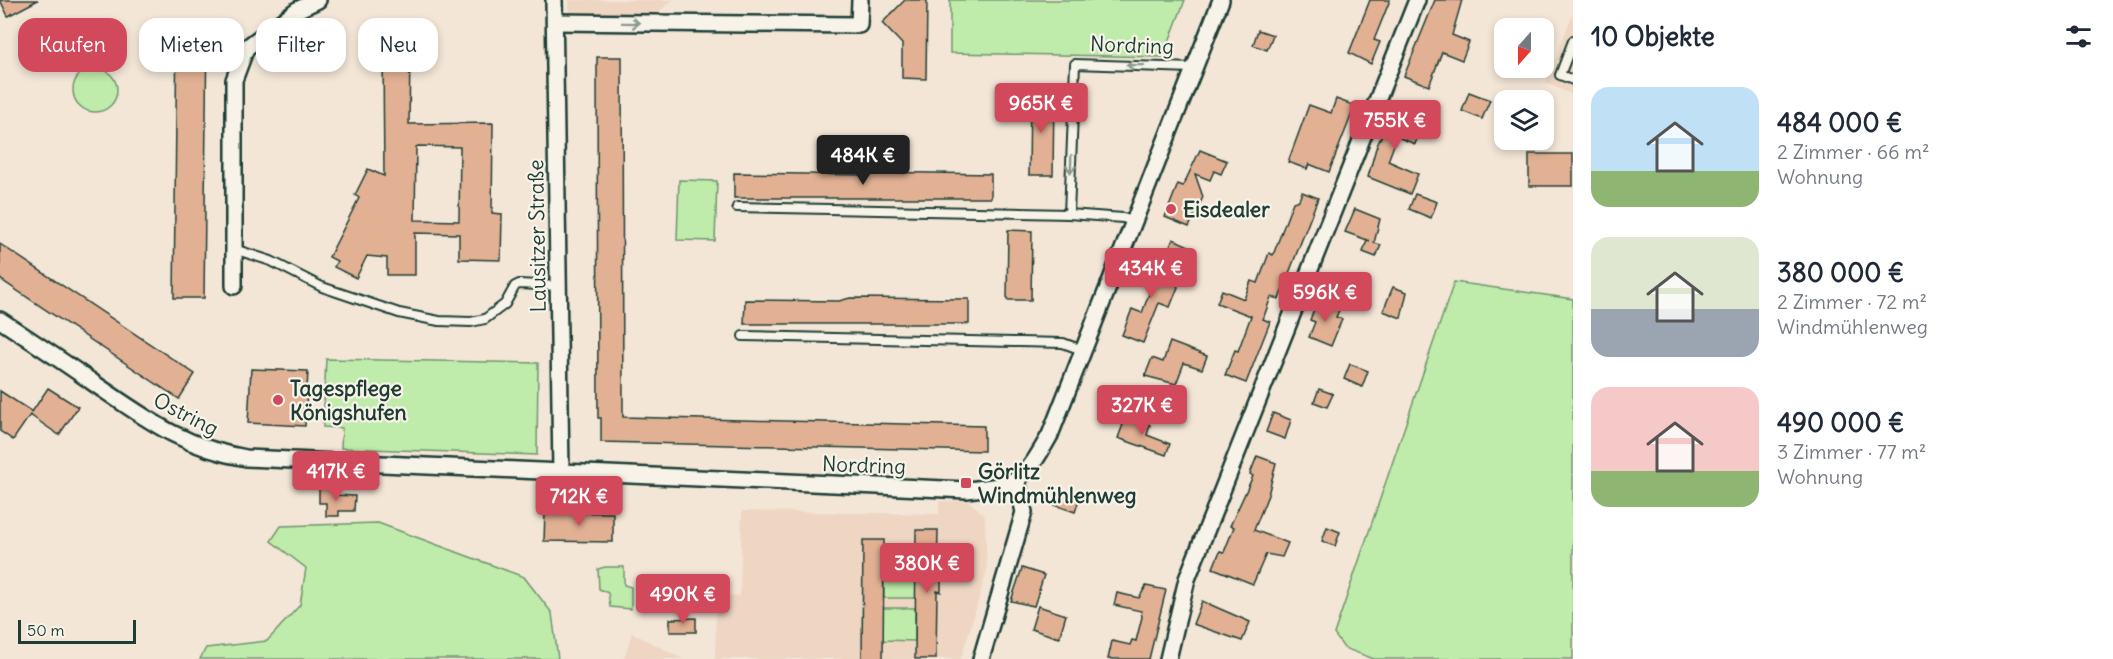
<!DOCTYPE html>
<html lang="de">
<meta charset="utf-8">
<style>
body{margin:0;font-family:Delius,sans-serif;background:#f2f2f3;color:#1f2937;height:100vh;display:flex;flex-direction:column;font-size:22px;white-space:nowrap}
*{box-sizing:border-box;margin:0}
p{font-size:20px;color:#747a83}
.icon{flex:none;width:33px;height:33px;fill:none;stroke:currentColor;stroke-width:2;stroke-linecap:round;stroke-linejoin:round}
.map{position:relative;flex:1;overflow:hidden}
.drawer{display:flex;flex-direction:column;background:#fff;width:540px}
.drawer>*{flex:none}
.top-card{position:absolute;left:18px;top:18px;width:570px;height:54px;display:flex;gap:12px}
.needle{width:39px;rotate:201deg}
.buttons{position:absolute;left:1494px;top:18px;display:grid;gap:12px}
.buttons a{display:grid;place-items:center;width:60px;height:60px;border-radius:12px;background:#fff;box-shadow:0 3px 9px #0003;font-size:30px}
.scale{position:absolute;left:18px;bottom:15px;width:118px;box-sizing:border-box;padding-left:6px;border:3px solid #1f3d34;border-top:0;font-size:16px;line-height:21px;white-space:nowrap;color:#1f3d34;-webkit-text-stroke:4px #f7f3e8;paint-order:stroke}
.price{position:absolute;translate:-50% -51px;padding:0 14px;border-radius:6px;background:#d1495b;color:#fff;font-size:20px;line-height:39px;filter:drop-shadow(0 2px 3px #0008)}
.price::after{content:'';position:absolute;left:50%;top:36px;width:18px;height:14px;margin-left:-9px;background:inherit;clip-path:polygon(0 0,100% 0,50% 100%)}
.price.on{background:#222;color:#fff}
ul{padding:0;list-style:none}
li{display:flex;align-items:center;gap:18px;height:150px;padding:0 18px}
li span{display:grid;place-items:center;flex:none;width:168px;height:120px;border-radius:18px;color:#555}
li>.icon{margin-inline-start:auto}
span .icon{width:72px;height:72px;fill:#fffc;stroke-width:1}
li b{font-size:26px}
h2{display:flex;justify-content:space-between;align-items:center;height:72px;padding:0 18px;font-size:26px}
.chip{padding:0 21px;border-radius:18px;background:#fff;box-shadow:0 3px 9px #0003;font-size:21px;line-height:54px}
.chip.on{background:#d1495b;color:#fff}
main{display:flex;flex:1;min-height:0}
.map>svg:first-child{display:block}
.built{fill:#eed6c3}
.green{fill:#bfecaa;stroke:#6f946f;stroke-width:1.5}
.building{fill:#e2b194;stroke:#1f3d34;stroke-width:1.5;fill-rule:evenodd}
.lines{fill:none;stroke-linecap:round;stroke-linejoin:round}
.service-casing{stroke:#1f3d34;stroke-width:12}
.minor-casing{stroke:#1f3d34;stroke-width:20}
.service{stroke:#f7f3e8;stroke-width:8}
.minor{stroke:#f7f3e8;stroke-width:15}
.oneway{stroke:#8b988e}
.poi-dot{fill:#d1495b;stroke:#f7f3e8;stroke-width:2}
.labels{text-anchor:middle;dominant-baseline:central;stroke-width:4.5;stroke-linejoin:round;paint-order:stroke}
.street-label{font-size:21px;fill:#1f3d34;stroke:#f7f3e8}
.poi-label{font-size:21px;font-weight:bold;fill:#1f3d34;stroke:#f7f3e8;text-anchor:start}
</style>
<main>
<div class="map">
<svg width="1573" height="659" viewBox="0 0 1573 659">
<rect width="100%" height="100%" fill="#f3e6d7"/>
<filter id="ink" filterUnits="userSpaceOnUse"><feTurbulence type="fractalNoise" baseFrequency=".0167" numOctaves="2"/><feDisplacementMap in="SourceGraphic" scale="12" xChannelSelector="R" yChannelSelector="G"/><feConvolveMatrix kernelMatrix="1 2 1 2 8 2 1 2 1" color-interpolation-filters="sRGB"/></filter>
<g filter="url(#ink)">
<g class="built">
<path d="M569,0H673L649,20L573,15L569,11Z"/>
<path d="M1573,13V95L1546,83Z"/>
<path d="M939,501H969L985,516L987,571L961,659H715L716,594L740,596L742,511L939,514Z"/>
<path d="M632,633L683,659H624Z"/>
</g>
<g class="green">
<path d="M950,0H1185L1163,57L950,53Z"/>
<circle cx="95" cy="90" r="22"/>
<path d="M679,180L717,181L715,241L677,240Z"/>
<path d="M1454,282L1573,299V659H1374L1344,648L1334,634Z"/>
<path d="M326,359L538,363L537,455L341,448L342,428L323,427Z"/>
<path d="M378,523L524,577L552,613L558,659H200L206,648L267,641L300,605L306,568L271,541L281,526Z"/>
<rect x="884" y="565" width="32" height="33"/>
<path d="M605,567H624V585L631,587V609L610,607L608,593L599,589L598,569Z"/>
<path d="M883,608H915V641L883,640Z"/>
</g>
<g class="building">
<path d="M0,0H38L8,16Z"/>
<path d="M905,0H927L926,79L902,78V44L882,23Z"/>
<path d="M1370,0H1390L1374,40L1380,42L1371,64L1349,53Z"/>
<path d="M1435,0H1462L1452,35L1469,42L1462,60L1442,52L1429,86L1404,76Z"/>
<path d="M177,24L207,25L204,298H174Z"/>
<path d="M1258,30L1273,35L1267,50L1253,45Z"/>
<path d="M383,55L410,56L409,124L493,123L492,213L502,214L501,260L459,259V234L415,233V275H387V258L367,256L356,278L334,267L337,261L329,257L359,198L355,195L368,169L384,176ZM418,146L460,147L459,221L415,220L416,147Z"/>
<path d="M597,57H622L623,417L984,426V451L601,442V418H598Z"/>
<path d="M1469,92L1490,100L1482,119L1462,111Z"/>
<path d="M1030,93L1054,94L1053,175H1029Z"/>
<path d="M1336,99L1355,106L1329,172L1309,164L1307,169L1288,162L1309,105L1331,113Z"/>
<path d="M1395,105L1418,114L1413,126L1421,129L1415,144L1397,137L1388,161L1418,174L1410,194L1368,177L1376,148Z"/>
<path d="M1200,150L1227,161L1221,174L1214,171L1210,180L1195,174L1203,197L1189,227L1165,217L1178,184L1183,186Z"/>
<rect x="1529" y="154" width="44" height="32"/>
<path d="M871,172L991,174V198H734V173L871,175Z"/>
<path d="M1302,192L1318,198L1279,299L1271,297L1263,319L1270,322L1246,383L1225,375L1235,350L1238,351L1251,316L1217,303L1222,290L1244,299L1251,281L1258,283L1269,253L1273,255L1293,202L1299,200Z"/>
<path d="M1415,194L1437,202L1431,218L1409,209Z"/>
<path d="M1355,209L1380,219L1374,243L1381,245L1376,257L1363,252L1367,240L1370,241L1345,232Z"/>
<path d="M1008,230L1032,231L1031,300H1007Z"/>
<path d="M1173,239L1189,246L1194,255L1188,257L1185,266L1165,259Z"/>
<path d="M0,244L195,374L179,399L0,279Z"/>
<path d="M1139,258L1162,268L1165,261L1178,287L1170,307L1159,303L1143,343L1122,335L1132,309L1142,313L1154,280L1134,272Z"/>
<path d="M1393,287L1407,292L1401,318L1383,311Z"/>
<path d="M850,298L969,299V324H744L745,300L839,301Z"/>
<path d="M1318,299L1340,308L1336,317L1342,319L1331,346L1309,337L1315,322L1310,320Z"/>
<path d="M1170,342L1207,356L1202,369L1184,363L1176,384L1145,376L1152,358L1163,362Z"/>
<path d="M1350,364L1368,371L1362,387L1344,379Z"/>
<path d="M251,369L308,371L305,426L248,423Z"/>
<path d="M48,388L78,407L59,435L30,415L13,440L0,431V391L32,412Z"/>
<path d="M1319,389L1333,394L1327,407L1314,402Z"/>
<path d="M1273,413L1291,420L1285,439L1266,432Z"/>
<path d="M1126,416L1150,425L1147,435L1170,444L1166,455L1118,438Z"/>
<path d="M1257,456L1276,463L1268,495L1254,530L1288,543L1282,557L1266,554L1253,584L1213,568L1220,551L1224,552L1234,527L1230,526L1253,476L1250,474Z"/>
<path d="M319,488H334V495L355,496L354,511H339V516H326V503H319Z"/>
<path d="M1060,490L1080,497L1075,512L1055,505Z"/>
<path d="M545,512L613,513V542L544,541Z"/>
<path d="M1327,527L1340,532L1335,546L1322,541Z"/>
<path d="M916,530H938L937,572H941V592L937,591L936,659H915Z"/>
<path d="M863,540H884L883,659H862Z"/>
<path d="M1022,568L1044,575L1034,606L1011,601Z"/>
<path d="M1146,586L1166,590L1149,659H1108L1112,641L1130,645L1132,640L1136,641L1142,617L1141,611L1114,605L1117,593L1139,598Z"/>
<path d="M1202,601L1250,622L1242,641L1193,624Z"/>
<path d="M1038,606L1066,615L1059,638L1031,629Z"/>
<path d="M696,618V632H670V619Z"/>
</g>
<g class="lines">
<defs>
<g id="service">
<path d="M1573,41L1560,75L1573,80"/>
<path d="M737,207L1069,214L1123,218L1132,221"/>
<path d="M1069,214L1075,64L1193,68"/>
<path d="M234,249L271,261L322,287L399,313L439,321L471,322L485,319L505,304L515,286L519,284L558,286"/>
<path d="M743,336L1063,343L1082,350"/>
</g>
<g id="minor">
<path d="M554,0L561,472"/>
<path d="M555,22L859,25L860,0"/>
<path d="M234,286V80L246,48L297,10L318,0"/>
<path d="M0,320C32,341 64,362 95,384C145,418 184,448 246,458L967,490C1019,485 1024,481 1050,435L1221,0"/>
<path d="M981,659L1024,512L1017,481"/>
<path d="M1168,659L1187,579L1417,0"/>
</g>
</defs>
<use href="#service" class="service-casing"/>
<use href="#minor" class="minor-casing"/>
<use href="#service" class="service"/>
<use href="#minor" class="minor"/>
</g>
<defs><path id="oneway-shaft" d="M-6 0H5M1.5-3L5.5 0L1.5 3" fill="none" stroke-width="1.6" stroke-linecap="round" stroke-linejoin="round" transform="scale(1.5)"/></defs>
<g class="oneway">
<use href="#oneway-shaft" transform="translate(631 23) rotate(1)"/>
<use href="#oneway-shaft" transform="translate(1135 65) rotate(-179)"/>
<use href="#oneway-shaft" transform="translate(1071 164) rotate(92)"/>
</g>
</g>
<g class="poi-dot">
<circle cx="1171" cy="209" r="6"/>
<circle cx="278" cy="400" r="6"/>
<rect x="960" y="477" width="12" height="12" rx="3"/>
</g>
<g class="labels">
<g class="street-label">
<text transform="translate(1132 45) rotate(2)">Nordring</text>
<text transform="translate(537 236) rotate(-91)">Lausitzer Straße</text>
<text transform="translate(186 414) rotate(27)">Ostring</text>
<text transform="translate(864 465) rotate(2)">Nordring</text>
</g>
<g class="poi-label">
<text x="1183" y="209">Eisdealer</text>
<text x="290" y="388">Tagespflege<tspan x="290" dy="24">Königshufen</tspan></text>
<text x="978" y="471">Görlitz<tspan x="978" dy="24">Windmühlenweg</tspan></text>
</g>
</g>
</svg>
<div class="buttons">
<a><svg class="needle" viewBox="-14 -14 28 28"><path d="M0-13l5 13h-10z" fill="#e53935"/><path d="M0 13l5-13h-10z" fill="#747a83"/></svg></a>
<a><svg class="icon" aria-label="layers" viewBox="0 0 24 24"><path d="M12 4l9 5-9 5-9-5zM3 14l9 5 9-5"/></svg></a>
</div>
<div class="scale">50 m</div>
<b class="price" style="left:1041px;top:134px">965K €</b>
<b class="price" style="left:1395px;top:151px">755K €</b>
<b class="price on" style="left:863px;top:186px">484K €</b>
<b class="price" style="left:1151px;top:299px">434K €</b>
<b class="price" style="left:1325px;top:323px">596K €</b>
<b class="price" style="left:1142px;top:436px">327K €</b>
<b class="price" style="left:336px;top:502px">417K €</b>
<b class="price" style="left:579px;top:527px">712K €</b>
<b class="price" style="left:927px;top:594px">380K €</b>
<b class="price" style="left:683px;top:625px">490K €</b>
<div class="top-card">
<a class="chip on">Kaufen</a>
<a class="chip">Mieten</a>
<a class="chip">Filter</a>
<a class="chip">Neu</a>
</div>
</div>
<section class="drawer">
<h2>10 Objekte<svg class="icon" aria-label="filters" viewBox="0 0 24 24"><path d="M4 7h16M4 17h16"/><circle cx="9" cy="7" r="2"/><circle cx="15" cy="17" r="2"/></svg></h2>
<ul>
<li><span style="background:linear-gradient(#bfe0f5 70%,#8fb573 0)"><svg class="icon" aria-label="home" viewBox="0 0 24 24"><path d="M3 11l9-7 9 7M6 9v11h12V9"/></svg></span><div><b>484 000 €</b><p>2 Zimmer · 66 m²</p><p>Wohnung</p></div></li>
<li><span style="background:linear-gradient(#dfe7d0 60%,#9aa5b1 0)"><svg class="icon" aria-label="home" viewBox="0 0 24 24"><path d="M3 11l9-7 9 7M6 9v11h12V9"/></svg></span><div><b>380 000 €</b><p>2 Zimmer · 72 m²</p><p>Windmühlenweg</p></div></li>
<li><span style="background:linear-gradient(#f6c9c9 70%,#8fb573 0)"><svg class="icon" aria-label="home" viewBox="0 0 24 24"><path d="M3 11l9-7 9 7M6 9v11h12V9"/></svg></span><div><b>490 000 €</b><p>3 Zimmer · 77 m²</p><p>Wohnung</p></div></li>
</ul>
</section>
</main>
